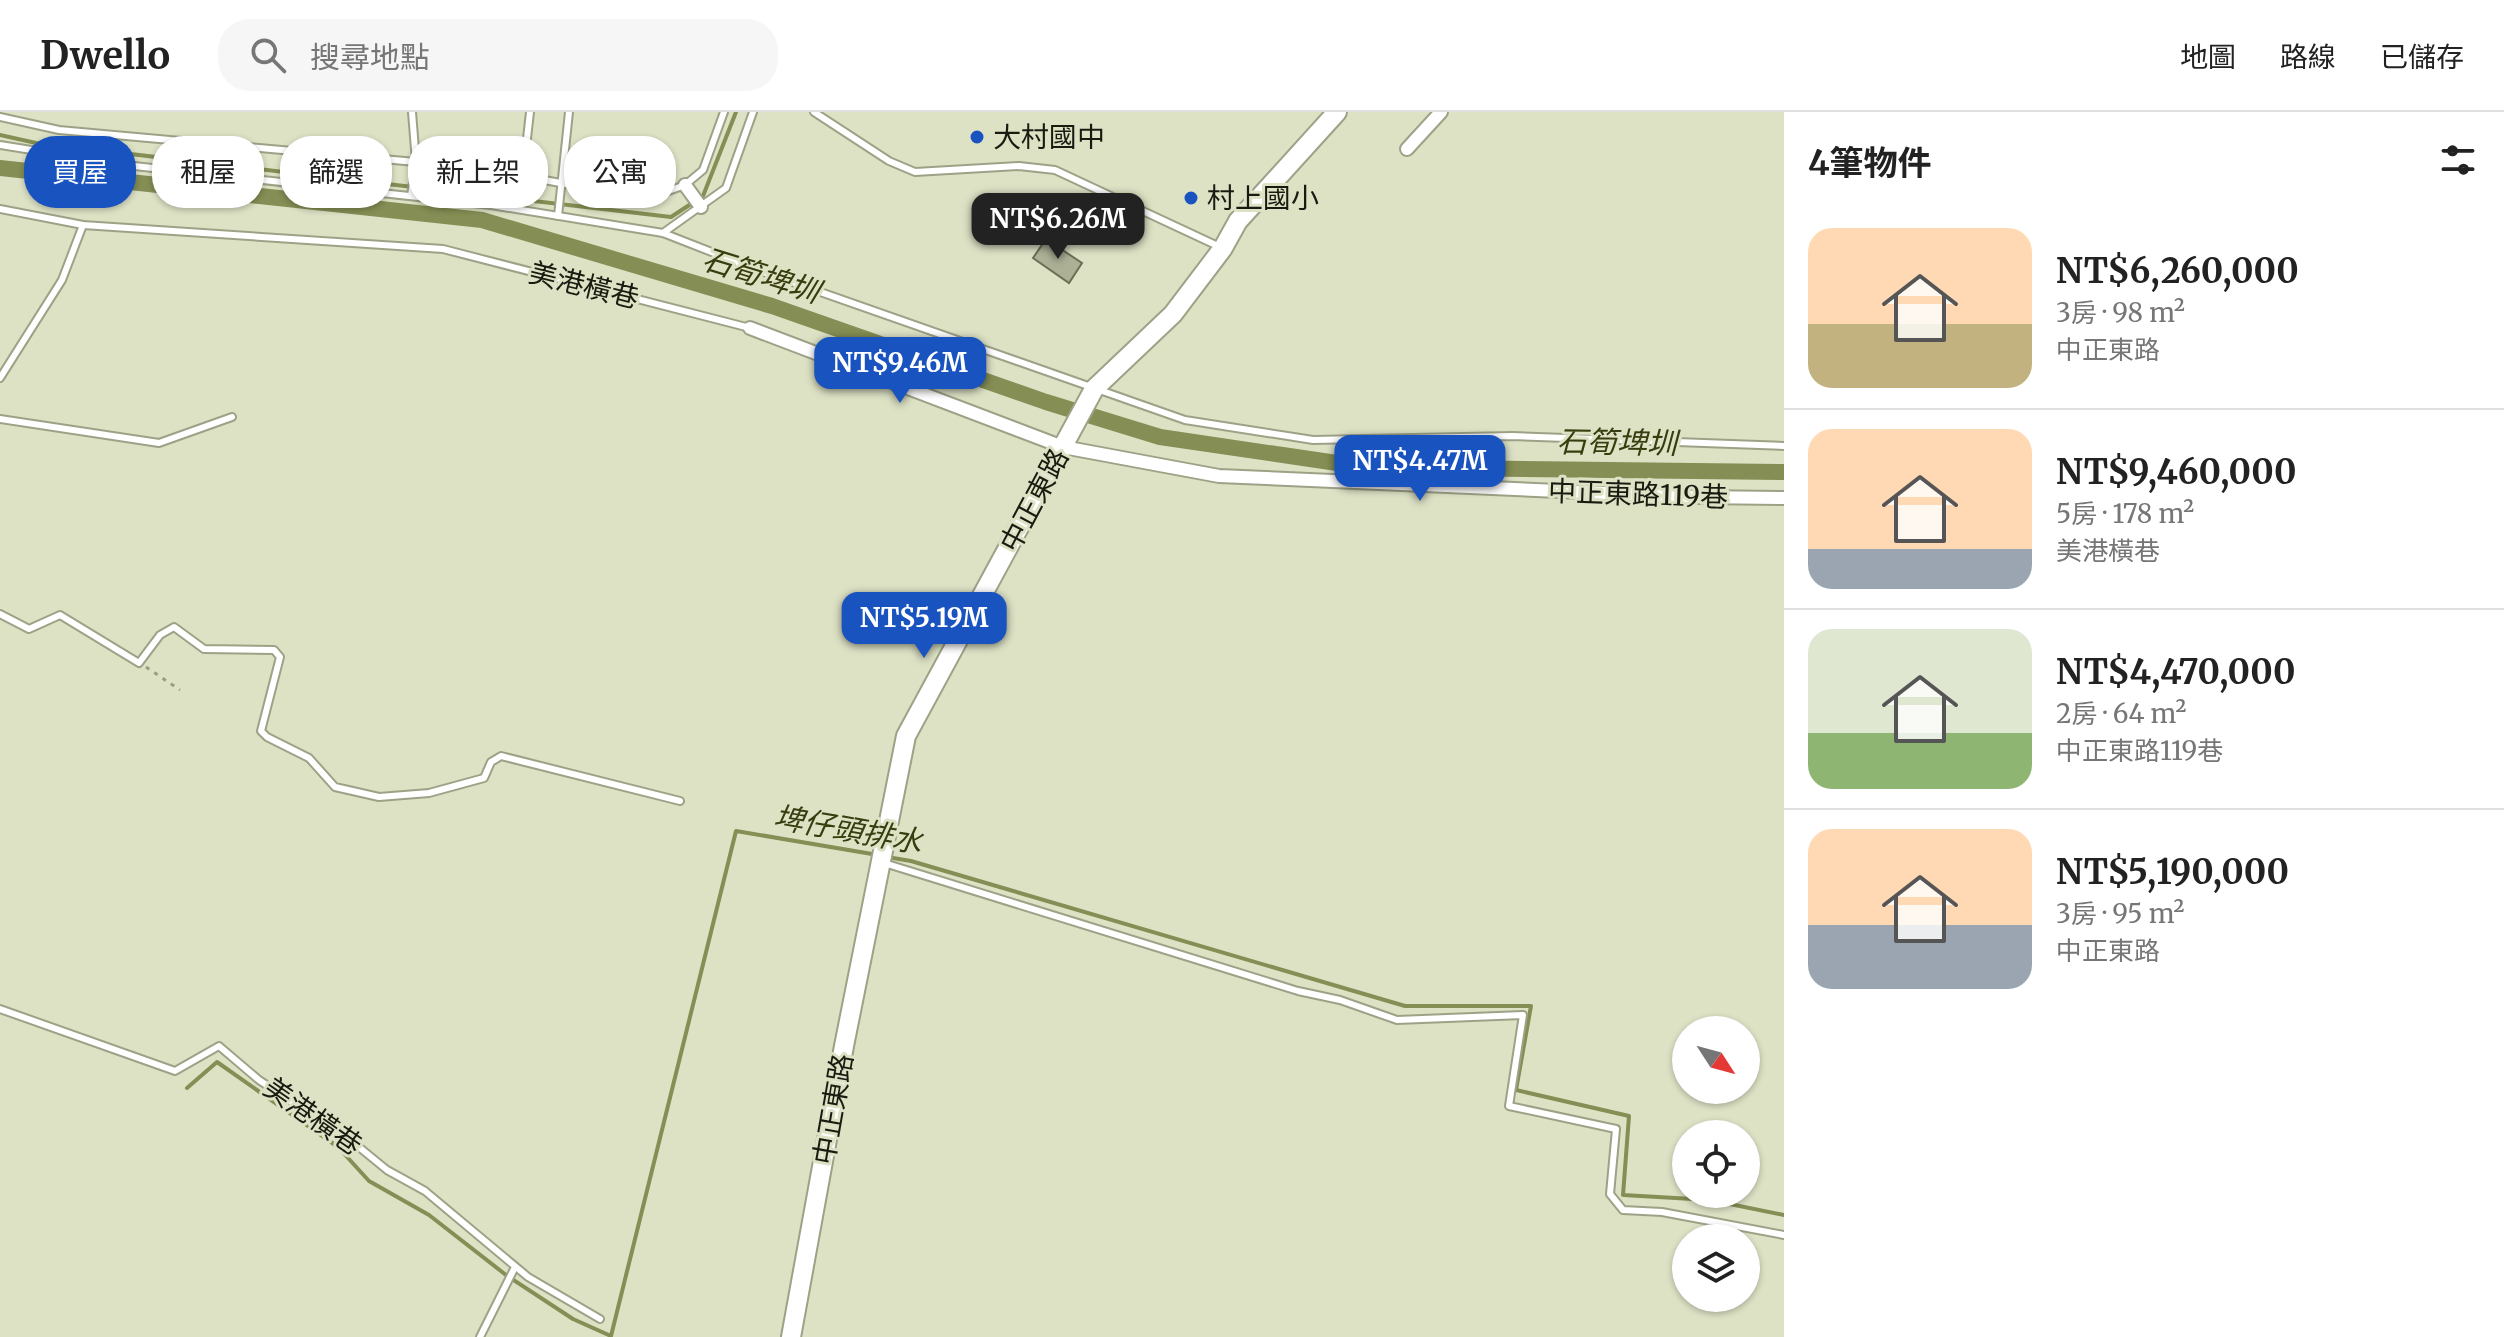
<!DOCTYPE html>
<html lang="zh-TW">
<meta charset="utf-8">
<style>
body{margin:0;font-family:Merriweather,"Noto Sans TC",serif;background:#f6f6f6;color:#222;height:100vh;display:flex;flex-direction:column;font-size:30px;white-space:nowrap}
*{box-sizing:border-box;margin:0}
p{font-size:26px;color:#767676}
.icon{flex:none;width:44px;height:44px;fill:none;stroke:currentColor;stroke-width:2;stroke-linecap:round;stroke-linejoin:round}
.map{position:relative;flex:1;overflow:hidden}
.sheet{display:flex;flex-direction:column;background:#fff;width:720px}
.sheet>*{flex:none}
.top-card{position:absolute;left:24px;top:24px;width:760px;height:72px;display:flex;gap:16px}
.needle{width:52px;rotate:126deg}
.buttons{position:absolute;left:1672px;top:904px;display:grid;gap:16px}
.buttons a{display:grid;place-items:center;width:88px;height:88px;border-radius:50%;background:#fff;box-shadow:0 2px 6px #0004;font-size:40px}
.price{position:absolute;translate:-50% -68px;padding:0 18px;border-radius:16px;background:#1853bf;color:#fff;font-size:26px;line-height:52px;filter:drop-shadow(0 2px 4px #0008)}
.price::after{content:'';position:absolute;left:50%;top:48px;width:24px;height:18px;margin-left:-12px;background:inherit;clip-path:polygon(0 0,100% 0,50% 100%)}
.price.active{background:#222;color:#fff}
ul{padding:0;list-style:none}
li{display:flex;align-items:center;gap:24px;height:200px;padding:0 24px}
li+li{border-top:2px solid #e0e0e0}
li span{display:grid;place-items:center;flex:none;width:224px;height:160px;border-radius:24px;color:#555}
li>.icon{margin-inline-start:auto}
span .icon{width:96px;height:96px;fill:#fffc;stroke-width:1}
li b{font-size:34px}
h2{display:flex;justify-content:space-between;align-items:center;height:96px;padding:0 24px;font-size:34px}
.tag{padding:0 28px;border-radius:32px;background:#fff;box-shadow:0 2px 6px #0004;font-size:28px;line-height:72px}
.tag.active{background:#1853bf;color:#fff}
header{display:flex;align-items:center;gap:48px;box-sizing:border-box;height:112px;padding:0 40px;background:#fff;border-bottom:2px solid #e0e0e0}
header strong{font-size:38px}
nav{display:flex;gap:44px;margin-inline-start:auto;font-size:28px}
.search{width:560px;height:72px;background:#f6f6f6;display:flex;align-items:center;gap:20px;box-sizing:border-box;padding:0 28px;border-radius:32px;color:#767676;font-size:30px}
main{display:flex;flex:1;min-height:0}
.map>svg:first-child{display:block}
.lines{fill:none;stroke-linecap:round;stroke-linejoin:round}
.stream{stroke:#858e54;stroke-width:4}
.canal{stroke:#858e54;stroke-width:16}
.building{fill:#acb196;stroke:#6b6f56;stroke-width:2}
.service-casing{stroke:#9da287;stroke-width:10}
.minor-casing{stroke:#9da287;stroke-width:16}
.secondary-casing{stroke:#9da287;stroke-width:22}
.path{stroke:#999d86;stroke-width:3;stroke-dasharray:4 6;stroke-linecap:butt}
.service{stroke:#fff;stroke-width:6}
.minor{stroke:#fff;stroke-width:12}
.secondary{stroke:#fff;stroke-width:18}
.poi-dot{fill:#1853bf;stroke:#dde2c5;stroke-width:3}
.labels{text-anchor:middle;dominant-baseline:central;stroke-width:6;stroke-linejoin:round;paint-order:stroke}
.poi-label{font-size:28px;fill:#191b10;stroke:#dde2c5;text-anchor:start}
.street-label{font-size:28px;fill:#191b10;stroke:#dde2c5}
.water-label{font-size:30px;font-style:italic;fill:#383d0f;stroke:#dde2c5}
</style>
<header>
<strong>Dwello</strong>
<div class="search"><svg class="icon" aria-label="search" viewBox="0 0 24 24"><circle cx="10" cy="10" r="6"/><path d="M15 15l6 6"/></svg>搜尋地點</div>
<nav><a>地圖</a><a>路線</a><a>已儲存</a></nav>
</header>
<main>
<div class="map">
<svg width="1784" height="1225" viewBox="0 0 1784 1225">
<rect width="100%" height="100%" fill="#dde2c5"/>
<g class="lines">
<g class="stream">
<path d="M0,23L36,31L671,105L703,84L736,0"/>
<path d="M887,745L911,749L1405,894H1531L1516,978L1629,1004L1623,1083L1710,1088L1784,1103"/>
<path d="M187,976L217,950L338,1035L369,1069L429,1103L506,1163L573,1207L611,1224L736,719L878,743"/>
</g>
<path class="canal" d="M0,56L482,108L772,194L1046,290L1160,325L1364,355L1784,360"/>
</g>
<path class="building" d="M1046,127L1082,151L1069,171L1033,146Z"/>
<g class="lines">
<defs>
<g id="service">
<path d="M814,0L889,49L915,60L1019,54L1055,58L1220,135"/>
<path d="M0,5L59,18L416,50L539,67L646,87L685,73L703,58L724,0"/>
<path d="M0,33L125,53L491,93L663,121L755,157L1185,308L1313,328L1513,324L1784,334"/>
<path d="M411,84L416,50L412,0"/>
<path d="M469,91L473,58"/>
<path d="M0,97L83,113L443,137L750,216"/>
<path d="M519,97L530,0"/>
<path d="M558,104L569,0"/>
<path d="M663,121L726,76L753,0"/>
<path d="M0,266L62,168L83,113"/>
<path d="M0,307L159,331L232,305"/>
<path d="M0,502L29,517L60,503L139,551L160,523L174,515L204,537L274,538L280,545L261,619L267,625L309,646L335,675L379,685L429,681L484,666L491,650L501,644L680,689"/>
<path d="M884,751L1298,879L1340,888L1397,908L1523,903L1509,994L1616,1017L1610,1082L1623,1098L1662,1100L1784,1123"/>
<path d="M0,897L175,959L219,934L259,968L354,1031L387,1058L425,1079L528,1165L600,1207"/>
<path d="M480,1225L515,1155"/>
</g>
<g id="minor">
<path d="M1407,37L1441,0"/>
<path d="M685,73L701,95"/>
<path d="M750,216L1063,335L1219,364L1696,385L1784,386"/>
</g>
<path id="secondary" d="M791,1225L844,934L906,624L1094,277L1173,202L1223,136L1238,109L1337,0"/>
</defs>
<use href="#service" class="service-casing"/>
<use href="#minor" class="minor-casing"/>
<use href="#secondary" class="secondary-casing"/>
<path class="path" d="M146,555L180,578"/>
<use href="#service" class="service"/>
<use href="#minor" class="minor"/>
<use href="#secondary" class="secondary"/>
</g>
<g class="poi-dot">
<circle cx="977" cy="25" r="8"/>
<circle cx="1191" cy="86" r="8"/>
</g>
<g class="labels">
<g class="poi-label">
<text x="993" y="25">大村國中</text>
<text x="1207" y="86">村上國小</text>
</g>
<g class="street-label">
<text transform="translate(584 173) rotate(14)">美港橫巷</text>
<text transform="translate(1638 382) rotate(2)">中正東路119巷</text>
<text transform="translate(1034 388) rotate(-62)">中正東路</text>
<text transform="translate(833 997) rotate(-80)">中正東路</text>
<text transform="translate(313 1004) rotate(35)">美港橫巷</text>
</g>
<g class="water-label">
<text transform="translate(761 163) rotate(17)">石筍埤圳</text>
<text transform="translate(1617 330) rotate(1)">石筍埤圳</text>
<text transform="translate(848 717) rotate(10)">埤仔頭排水</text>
</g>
</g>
</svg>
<div class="buttons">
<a><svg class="needle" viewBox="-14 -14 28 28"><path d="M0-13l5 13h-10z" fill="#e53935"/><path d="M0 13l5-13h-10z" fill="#767676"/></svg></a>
<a><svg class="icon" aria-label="locate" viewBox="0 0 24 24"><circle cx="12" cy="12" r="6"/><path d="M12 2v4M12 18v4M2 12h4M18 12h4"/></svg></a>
<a><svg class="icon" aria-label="layers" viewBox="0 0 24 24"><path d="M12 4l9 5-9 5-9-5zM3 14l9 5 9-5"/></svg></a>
</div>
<b class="price active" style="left:1058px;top:149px">NT$6.26M</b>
<b class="price" style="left:900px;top:293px">NT$9.46M</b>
<b class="price" style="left:1420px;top:391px">NT$4.47M</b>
<b class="price" style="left:924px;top:548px">NT$5.19M</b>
<div class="top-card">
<a class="tag active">買屋</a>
<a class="tag">租屋</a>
<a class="tag">篩選</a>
<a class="tag">新上架</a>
<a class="tag">公寓</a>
</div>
</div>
<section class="sheet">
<h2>4筆物件<svg class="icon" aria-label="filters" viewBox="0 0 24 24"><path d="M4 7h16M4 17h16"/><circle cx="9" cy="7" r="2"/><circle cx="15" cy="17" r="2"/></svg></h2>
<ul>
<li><span style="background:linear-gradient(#ffd9b3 60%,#c2b280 0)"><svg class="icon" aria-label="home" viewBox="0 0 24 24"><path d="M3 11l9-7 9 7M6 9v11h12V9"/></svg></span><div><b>NT$6,260,000</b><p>3房 · 98 m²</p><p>中正東路</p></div></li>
<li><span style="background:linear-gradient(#ffd9b3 75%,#9aa5b1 0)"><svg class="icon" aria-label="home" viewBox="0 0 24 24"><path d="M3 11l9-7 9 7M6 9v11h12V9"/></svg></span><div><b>NT$9,460,000</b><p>5房 · 178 m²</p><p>美港橫巷</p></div></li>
<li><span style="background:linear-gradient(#dfe7d0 65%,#8fb573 0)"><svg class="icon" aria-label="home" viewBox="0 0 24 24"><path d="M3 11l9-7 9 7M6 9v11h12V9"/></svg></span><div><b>NT$4,470,000</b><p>2房 · 64 m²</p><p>中正東路119巷</p></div></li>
<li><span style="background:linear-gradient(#ffd9b3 60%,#9aa5b1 0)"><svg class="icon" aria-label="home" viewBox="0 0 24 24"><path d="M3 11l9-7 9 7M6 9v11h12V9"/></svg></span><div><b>NT$5,190,000</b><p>3房 · 95 m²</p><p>中正東路</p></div></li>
</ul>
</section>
</main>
